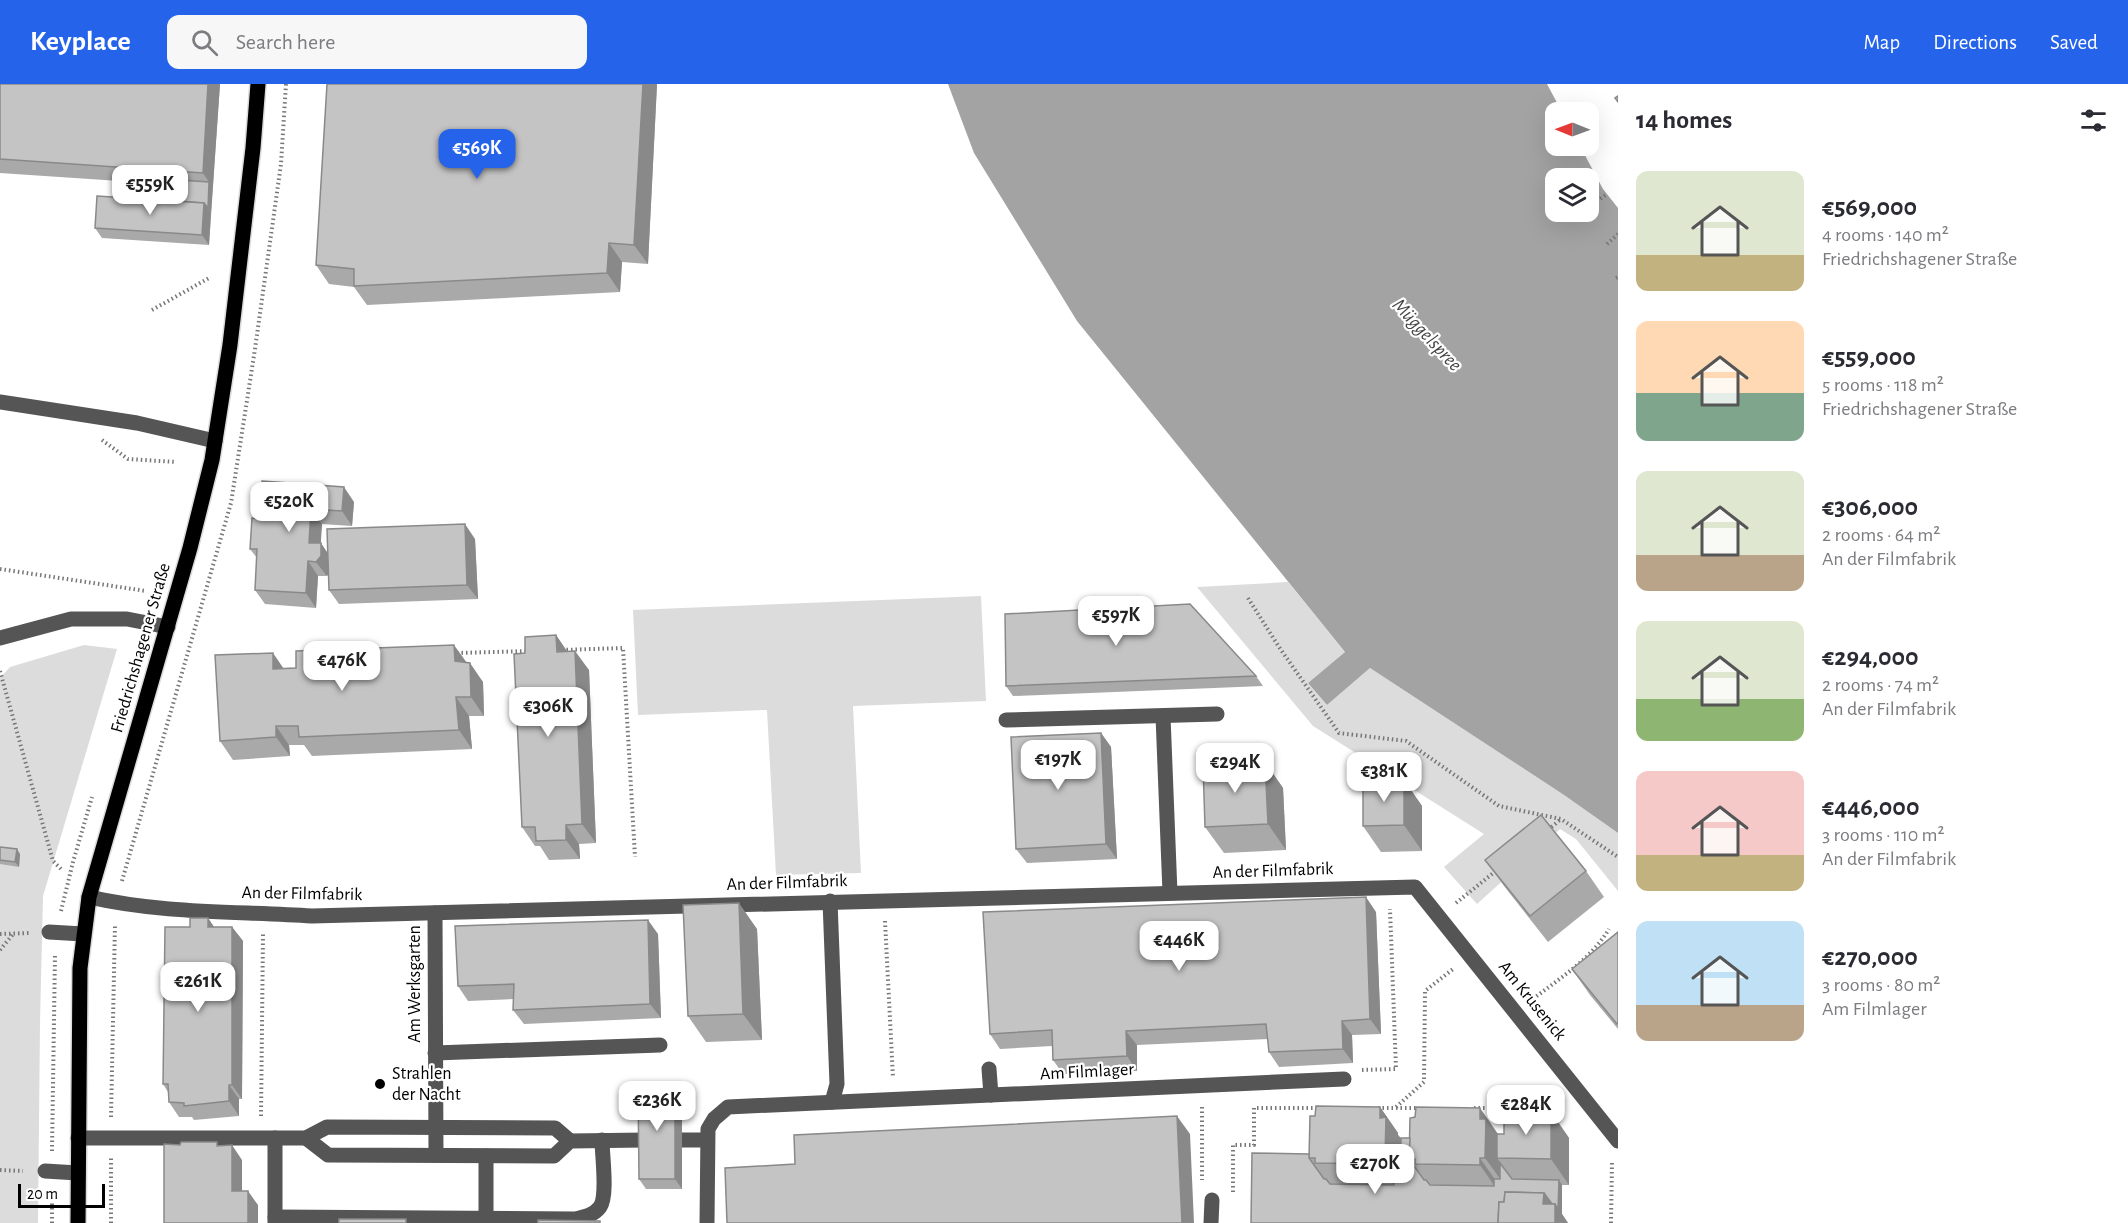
<!DOCTYPE html>
<meta charset="utf-8">
<style>
body{margin:0;font-family:"Alegreya Sans",sans-serif;background:#f7f7f7;color:#2b2b33;height:100vh;display:flex;flex-direction:column;font-size:22px;white-space:nowrap}
*{box-sizing:border-box;margin:0}
p{font-size:20px;color:#7c7c81}
.icon{flex:none;width:33px;height:33px;fill:none;stroke:currentColor;stroke-width:2;stroke-linecap:round;stroke-linejoin:round}
.map{position:relative;flex:1;overflow:hidden}
.drawer{display:flex;flex-direction:column;background:#fff;width:510px}
.drawer>*{flex:none}
.needle{width:39px;rotate:271deg}
.buttons{position:absolute;left:1545px;top:18px;display:grid;gap:12px}
.buttons a{display:grid;place-items:center;width:54px;height:54px;border-radius:12px;background:#fff;box-shadow:0 6px 24px #0002;font-size:30px}
.scale{position:absolute;left:18px;bottom:15px;width:87px;box-sizing:border-box;padding-left:6px;border:3px solid #000;border-top:0;font-size:16px;line-height:21px;white-space:nowrap;color:#000;-webkit-text-stroke:4px #fff;paint-order:stroke}
.price{position:absolute;translate:-50% -51px;padding:0 14px;border-radius:12px;background:#fff;color:#222;font-size:20px;line-height:39px;filter:drop-shadow(0 2px 3px #0008)}
.price::after{content:'';position:absolute;left:50%;top:36px;width:18px;height:14px;margin-left:-9px;background:inherit;clip-path:polygon(0 0,100% 0,50% 100%)}
.price.selected{background:#2563eb;color:#fff}
ul{padding:0;list-style:none}
li{display:flex;align-items:center;gap:18px;height:150px;padding:0 18px}
li span{display:grid;place-items:center;flex:none;width:168px;height:120px;border-radius:12px;color:#555}
li>.icon{margin-inline-start:auto}
span .icon{width:72px;height:72px;fill:#fffc;stroke-width:1}
li b{font-size:26px}
h2{display:flex;justify-content:space-between;align-items:center;height:72px;padding:0 18px;font-size:26px}
header{display:flex;align-items:center;gap:36px;box-sizing:border-box;height:84px;padding:0 30px;background:#2563eb;color:#fff}
header strong{font-size:28px}
nav{display:flex;gap:33px;margin-inline-start:auto;font-size:21px}
.search{width:420px;height:54px;background:#f7f7f7;display:flex;align-items:center;gap:15px;box-sizing:border-box;padding:0 21px;border-radius:12px;color:#7c7c81;font-size:22px}
main{display:flex;flex:1;min-height:0}
.map>svg:first-child{display:block}
.green{fill:#dcdcdc}
.water{fill:#a3a3a3;fill-rule:evenodd}
.lines{fill:none;stroke-linecap:round;stroke-linejoin:round}
.major-casing{stroke:#dbdbdb;stroke-width:18}
.path{stroke:#777;stroke-width:4;stroke-dasharray:1.5 3;stroke-linecap:butt}
.minor{stroke:#555;stroke-width:15}
.major{stroke:#000;stroke-width:15}
.wall{fill:#a9a9a9}
.shaded-wall{fill:#898989}
.building{fill:#c4c4c4;stroke:#898989;stroke-width:1.5}
.poi-dot{fill:#000;stroke:#fff;stroke-width:2}
.labels{text-anchor:middle;dominant-baseline:central;stroke-width:4.5;stroke-linejoin:round;paint-order:stroke}
.street-label{font-size:18px;fill:#000;stroke:#fff}
.poi-label{font-size:18px;fill:#000;stroke:#fff;text-anchor:start}
.water-label{font-size:20px;font-style:italic;fill:#444;stroke:#fff}
</style>
<header>
<strong>Keyplace</strong>
<div class="search"><svg class="icon" aria-label="search" viewBox="0 0 24 24"><circle cx="10" cy="10" r="6"/><path d="M15 15l6 6"/></svg>Search here</div>
<nav><a>Map</a><a>Directions</a><a>Saved</a></nav>
</header>
<main>
<div class="map">
<svg width="1618" height="1139" viewBox="0 0 1618 1139">
<rect width="100%" height="100%" fill="#fff"/>
<g class="green">
<path d="M1288,498L1345,568L1308,599L1327,621L1370,584L1564,711L1618,749V807L1576,755L1560,745L1477,820L1444,783L1484,750L1313,642L1197,503Z"/>
<path d="M981,512L986,617L853,622L861,789L776,791L767,626L638,631L633,526Z"/>
<path d="M84,561L117,565L43,812L40,938L38,1139H0V594L10,583Z"/>
</g>
<path class="water" d="M948,0H1547L1562,28H1556V62H1580L1603,105L1618,124V749L1564,711L1370,584L1327,621L1308,599L1345,568L1077,237L974,69ZM1556,94H1588V128H1556Z"/>
<g class="lines">
<defs>
<path id="major" d="M78,1139L80,884L89,813L190,464L212,376L230,261L253,64L258,0"/>
</defs>
<use href="#major" class="major-casing"/>
<g class="path">
<path d="M1593,120L1607,110"/>
<path d="M1607,160L1618,150"/>
<path d="M1616,194L1618,193"/>
<path d="M152,226L209,194"/>
<path d="M102,356L128,375L176,378"/>
<path d="M0,485L146,507"/>
<path d="M1248,514L1279,563L1339,649L1406,657L1499,722L1561,735L1618,773"/>
<path d="M562,566L623,564L635,773"/>
<path d="M457,569L530,567"/>
<path d="M0,587L53,777L63,787"/>
<path d="M1548,746L1561,735"/>
<path d="M122,797L231,419L255,265L281,80L286,0"/>
<path d="M1456,819L1497,786"/>
<path d="M61,827L73,778L92,713"/>
<path d="M885,837L893,994"/>
<path d="M0,850L29,849"/>
<path d="M0,866L14,849"/>
<path d="M1533,915C1560,894 1591,875 1609,845"/>
<path d="M1362,986L1396,985L1390,825"/>
<path d="M1202,1023V1096"/>
<path d="M1396,1023L1424,998L1425,907L1453,885"/>
<path d="M1378,1024H1418"/>
<path d="M1474,1024H1562"/>
<path d="M261,1032L263,850"/>
<path d="M111,1033L115,840"/>
<path d="M52,1067L55,870"/>
<path d="M0,1086L23,1087"/>
<path d="M1233,1108V1061H1254V1024H1319"/>
<path d="M52,1139V1107"/>
<path d="M111,1139V1074"/>
<path d="M1611,1139L1612,1077"/>
</g>
<g class="minor">
<path d="M0,318L137,339L215,357"/>
<path d="M0,554L71,535H127L168,543"/>
<path d="M1163,632L1170,809"/>
<path d="M1006,636L1217,630"/>
<path d="M89,813C164,830 236,827 312,832L1415,803L1618,1057"/>
<path d="M830,817L837,1000L832,1018"/>
<path d="M435,829L436,1071"/>
<path d="M49,848L83,850"/>
<path d="M435,969L660,961"/>
<path d="M989,985L991,1011"/>
<path d="M78,1054H306L327,1043L555,1044L570,1057"/>
<path d="M306,1054L328,1071L554,1072L570,1057L645,1056"/>
<path d="M681,1056H707"/>
<path d="M45,1087L78,1089"/>
<path d="M275,1133L575,1135C585,1133 594,1131 600,1123C608,1112 602,1071 602,1056"/>
<path d="M486,1135V1072"/>
<path d="M275,1139V1054"/>
<path d="M707,1139L708,1045L714,1035L728,1023L1344,995"/>
<path d="M1211,1139L1212,1116"/>
</g>
<use href="#major" class="major"/>
</g>
<g class="wall">
<path d="M0,0H220L209,161L102,154L95,144L178,117L179,101L0,89Z"/>
<path d="M327,0H657L648,180L622,178L620,208L367,221L354,203L329,200L316,181Z"/>
<path d="M262,397L354,418L352,442L322,440L320,459L328,470L475,455L478,515L339,520L329,506V489L327,492H318L316,524L265,520L255,506L257,474L250,465L260,435Z"/>
<path d="M556,551L567,568L589,586L596,759L579,760L580,775L549,776L540,762H535L522,743L525,569Z"/>
<path d="M467,579L483,598L484,632H469L472,665L312,672L304,661H289L290,672L233,676L220,657L284,584Z"/>
<path d="M1256,592L1263,602L1013,612L1006,602Z"/>
<path d="M1101,649L1111,663L1117,775L1027,779L1016,765Z"/>
<path d="M1265,678L1283,704L1286,766L1224,769L1205,743Z"/>
<path d="M1404,696L1422,722V767L1381,768L1363,742Z"/>
<path d="M0,763L20,770L19,783L0,780Z"/>
<path d="M1485,776L1586,787L1604,813L1548,858L1504,802Z"/>
<path d="M1376,828L1381,950L1352,951L1353,979L1279,983L1269,968L1268,955L1137,961V987L1063,990L1053,976L1052,962L1000,965L990,950Z"/>
<path d="M208,834L214,843H232L243,857L242,1015H239V1032L194,1036L192,1033H179L169,1018L168,1008L163,1000L190,843Z"/>
<path d="M757,845L762,956L706,958L688,932Z"/>
<path d="M1618,848V945L1590,911L1572,885Z"/>
<path d="M658,850L661,934L524,940L513,926L514,915L468,917L458,902Z"/>
<path d="M675,1001L682,1011V1105H646L639,1095Z"/>
<path d="M1380,1023L1398,1049V1051L1401,1054L1504,1050L1551,1028L1569,1054V1101H1562V1130L1568,1139H1251L1309,1070Z"/>
</g>
<g class="shaded-wall">
<path d="M208,0H220L211,129L208,124L209,98L203,89Z"/>
<path d="M643,0H657L648,180L634,161Z"/>
<path d="M204,119L211,129L209,161L202,151Z"/>
<path d="M609,159L622,178L620,208L607,189Z"/>
<path d="M344,403L354,418L352,442L342,427Z"/>
<path d="M311,425L322,440L320,473L321,459L331,474V486L327,492L316,478L309,459Z"/>
<path d="M465,440L475,455L478,515L467,501Z"/>
<path d="M308,477L318,492L316,524L306,509Z"/>
<path d="M556,551L569,570L557,568Z"/>
<path d="M454,561L467,579L455,577Z"/>
<path d="M575,567L589,586L596,759L582,740Z"/>
<path d="M273,569L286,588L273,585Z"/>
<path d="M470,579L483,598L484,632L471,613Z"/>
<path d="M456,613L469,632L472,665L459,646Z"/>
<path d="M276,642L289,661L290,672L276,653Z"/>
<path d="M1101,649L1111,663L1117,775L1106,760Z"/>
<path d="M1265,678L1283,704L1286,766L1268,740Z"/>
<path d="M1404,696L1422,722V767L1404,741Z"/>
<path d="M566,741L579,760L580,775L566,756Z"/>
<path d="M17,765L20,770L19,783L15,778Z"/>
<path d="M1366,813L1376,828L1381,950L1370,935Z"/>
<path d="M739,819L757,845L762,956L743,930Z"/>
<path d="M208,834L218,849L208,843Z"/>
<path d="M648,836L658,850L661,934L650,920Z"/>
<path d="M232,843L243,857L242,1015L232,1001Z"/>
<path d="M1342,937L1352,951L1353,979L1343,965Z"/>
<path d="M1126,947L1137,961V987L1127,972Z"/>
<path d="M229,1001L239,1015V1032L229,1017Z"/>
<path d="M675,1001L682,1011V1105L675,1095Z"/>
<path d="M1380,1023L1398,1049V1051L1404,1059V1099L1385,1073L1380,1034Z"/>
<path d="M1480,1024L1498,1050L1497,1074L1504,1084V1100L1485,1074L1480,1035Z"/>
<path d="M1551,1028L1569,1054V1101L1551,1075Z"/>
<path d="M1177,1032L1190,1050L1194,1139H1182Z"/>
<path d="M232,1061L242,1076V1121L232,1107Z"/>
<path d="M1379,1072L1397,1098V1106L1379,1080Z"/>
<path d="M1480,1074L1498,1100V1107L1480,1081Z"/>
<path d="M1559,1096L1562,1101V1130L1568,1139H1555L1543,1120L1544,1109L1555,1120Z"/>
<path d="M248,1107L258,1121V1139H248Z"/>
</g>
<g class="building">
<path d="M0,0H208L203,89L0,75Z"/>
<path d="M327,0H643L634,161L609,159L607,189L354,202V185L316,181Z"/>
<path d="M1618,12V18L1615,14Z"/>
<path d="M179,96L209,98L208,124L204,119L178,117Z"/>
<path d="M97,112L204,119L202,151L95,144Z"/>
<path d="M262,397L344,403L342,427L311,425L309,459H321V472L316,478L308,477L306,509L255,506L257,465H250L252,434L260,435Z"/>
<path d="M465,440L467,501L329,506L327,445Z"/>
<path d="M1190,520L1256,592L1006,602L1005,530Z"/>
<path d="M556,551L557,568L575,567L582,740L566,741V756L536,757L535,743H522L514,570L525,569V553Z"/>
<path d="M454,561L455,577L470,579L471,613H456L459,646L299,653L298,642H276V653L220,657L215,571L273,569V585L296,584V567Z"/>
<path d="M1101,649L1106,760L1016,765L1011,653Z"/>
<path d="M1265,678L1268,740L1205,743L1203,680Z"/>
<path d="M1404,696V741L1363,742V697Z"/>
<path d="M1541,731L1586,787L1530,832L1485,776Z"/>
<path d="M0,763L17,765L15,778L0,776Z"/>
<path d="M1366,813L1370,935L1342,937L1343,965L1269,968L1266,940L1126,947L1127,972L1053,976L1052,946L990,950L983,828Z"/>
<path d="M739,819L743,930L688,932L683,821Z"/>
<path d="M190,834H208V843H232V1001H229V1017L184,1022V1019L169,1018L168,1000H163L165,843H190Z"/>
<path d="M648,836L650,920L513,926L514,900L458,902L455,842Z"/>
<path d="M1618,848V939L1617,940L1572,885Z"/>
<path d="M638,1001H675V1095H639Z"/>
<path d="M1316,1022L1380,1023V1034L1386,1033L1385,1073L1379,1072V1080L1315,1079V1074H1309L1310,1032H1315Z"/>
<path d="M1416,1023L1480,1024V1035H1486L1485,1074H1480V1081L1415,1080V1075H1409L1410,1034L1415,1033Z"/>
<path d="M1504,1027L1551,1028V1075L1497,1074V1050H1504Z"/>
<path d="M1177,1032L1182,1139H727L725,1084L795,1080L794,1051Z"/>
<path d="M1401,1054H1410L1409,1075L1424,1096H1426L1430,1101L1494,1102V1095H1500V1079L1512,1095L1559,1096L1558,1125L1555,1120H1552L1544,1109L1505,1108L1504,1118H1499L1498,1139H1251L1252,1069L1309,1070V1074L1324,1095H1326L1330,1100L1394,1101V1093L1400,1094Z"/>
<path d="M181,1058H217V1062L232,1061V1107H248V1139H164V1060L180,1061Z"/>
<path d="M1505,1108L1544,1109L1543,1120H1555V1139H1498L1499,1118H1504Z"/>
<rect x="339" y="1135" width="67" height="4"/>
<path d="M538,1136L600,1137V1139H538Z"/>
</g>
<circle class="poi-dot" cx="380" cy="1000" r="6"/>
<g class="labels">
<g class="street-label">
<text transform="translate(141 564) rotate(-74)">Friedrichshagener Straße</text>
<text transform="translate(1273 787) rotate(-2)">An der Filmfabrik</text>
<text transform="translate(787 799) rotate(-2)">An der Filmfabrik</text>
<text transform="translate(302 810) rotate(1)">An der Filmfabrik</text>
<text transform="translate(415 900) rotate(-90)">Am Werksgarten</text>
<text transform="translate(1532 917) rotate(51)">Am Krusenick</text>
<text transform="translate(1087 988) rotate(-3)">Am Filmlager</text>
</g>
<g class="poi-label">
<text x="392" y="990">Strahlen<tspan x="392" dy="21">der Nacht</tspan></text>
</g>
<g class="water-label">
<text transform="translate(1427 251) rotate(47)">Müggelspree</text>
</g>
</g>
</svg>
<div class="buttons">
<a><svg class="needle" viewBox="-14 -14 28 28"><path d="M0-13l5 13h-10z" fill="#e53935"/><path d="M0 13l5-13h-10z" fill="#7c7c81"/></svg></a>
<a><svg class="icon" aria-label="layers" viewBox="0 0 24 24"><path d="M12 4l9 5-9 5-9-5zM3 14l9 5 9-5"/></svg></a>
</div>
<div class="scale">20 m</div>
<b class="price selected" style="left:477px;top:96px">€569K</b>
<b class="price" style="left:150px;top:132px">€559K</b>
<b class="price" style="left:289px;top:449px">€520K</b>
<b class="price" style="left:1116px;top:563px">€597K</b>
<b class="price" style="left:342px;top:608px">€476K</b>
<b class="price" style="left:548px;top:654px">€306K</b>
<b class="price" style="left:1058px;top:707px">€197K</b>
<b class="price" style="left:1235px;top:710px">€294K</b>
<b class="price" style="left:1384px;top:719px">€381K</b>
<b class="price" style="left:1179px;top:888px">€446K</b>
<b class="price" style="left:198px;top:929px">€261K</b>
<b class="price" style="left:657px;top:1048px">€236K</b>
<b class="price" style="left:1526px;top:1052px">€284K</b>
<b class="price" style="left:1375px;top:1111px">€270K</b>
</div>
<section class="drawer">
<h2>14 homes<svg class="icon" aria-label="filters" viewBox="0 0 24 24"><path d="M4 7h16M4 17h16"/><circle cx="9" cy="7" r="2"/><circle cx="15" cy="17" r="2"/></svg></h2>
<ul>
<li><span style="background:linear-gradient(#dfe7d0 70%,#c2b280 0)"><svg class="icon" aria-label="home" viewBox="0 0 24 24"><path d="M3 11l9-7 9 7M6 9v11h12V9"/></svg></span><div><b>€569,000</b><p>4 rooms · 140 m²</p><p>Friedrichshagener Straße</p></div></li>
<li><span style="background:linear-gradient(#ffd9b3 60%,#7fa58c 0)"><svg class="icon" aria-label="home" viewBox="0 0 24 24"><path d="M3 11l9-7 9 7M6 9v11h12V9"/></svg></span><div><b>€559,000</b><p>5 rooms · 118 m²</p><p>Friedrichshagener Straße</p></div></li>
<li><span style="background:linear-gradient(#dfe7d0 70%,#b9a48a 0)"><svg class="icon" aria-label="home" viewBox="0 0 24 24"><path d="M3 11l9-7 9 7M6 9v11h12V9"/></svg></span><div><b>€306,000</b><p>2 rooms · 64 m²</p><p>An der Filmfabrik</p></div></li>
<li><span style="background:linear-gradient(#dfe7d0 65%,#8fb573 0)"><svg class="icon" aria-label="home" viewBox="0 0 24 24"><path d="M3 11l9-7 9 7M6 9v11h12V9"/></svg></span><div><b>€294,000</b><p>2 rooms · 74 m²</p><p>An der Filmfabrik</p></div></li>
<li><span style="background:linear-gradient(#f6c9c9 70%,#c2b280 0)"><svg class="icon" aria-label="home" viewBox="0 0 24 24"><path d="M3 11l9-7 9 7M6 9v11h12V9"/></svg></span><div><b>€446,000</b><p>3 rooms · 110 m²</p><p>An der Filmfabrik</p></div></li>
<li><span style="background:linear-gradient(#bfe0f5 70%,#b9a48a 0)"><svg class="icon" aria-label="home" viewBox="0 0 24 24"><path d="M3 11l9-7 9 7M6 9v11h12V9"/></svg></span><div><b>€270,000</b><p>3 rooms · 80 m²</p><p>Am Filmlager</p></div></li>
</ul>
</section>
</main>
